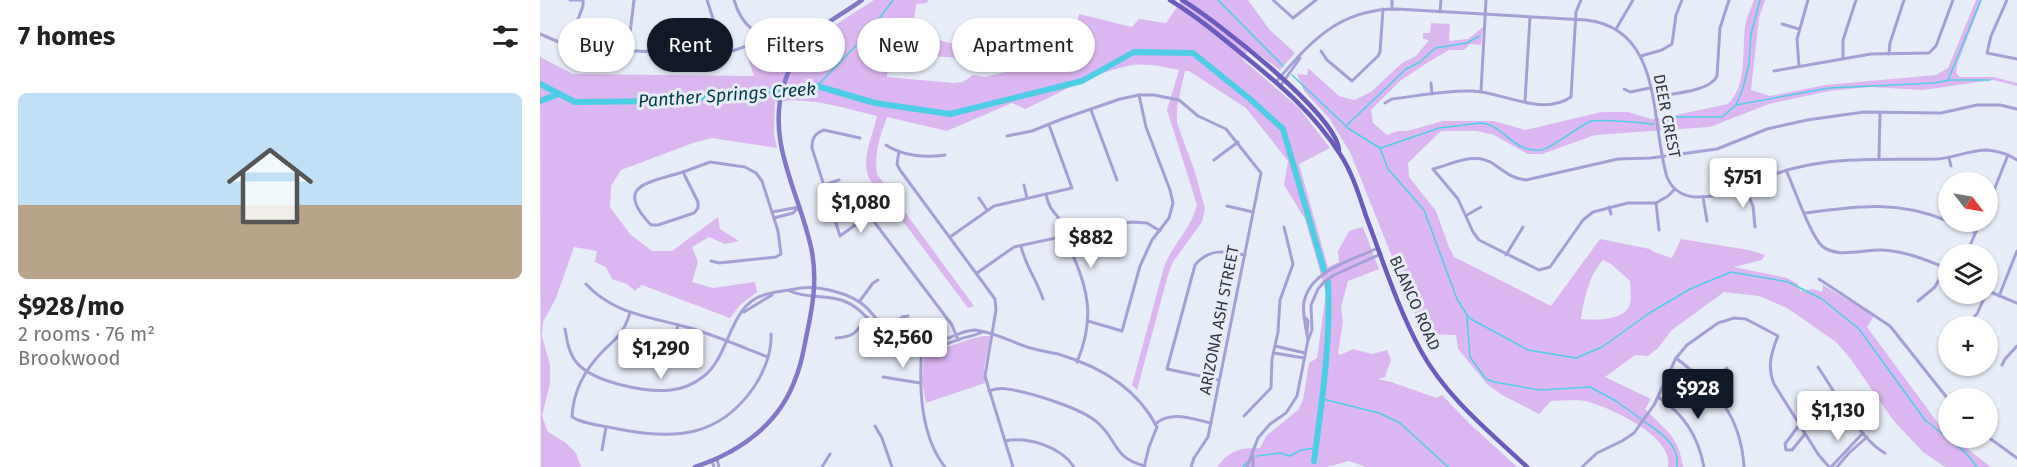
<!DOCTYPE html>
<meta charset="utf-8">
<style>
body{margin:0;font-family:"Fira Sans",sans-serif;background:#f6f6f6;color:#222;height:100vh;display:flex;flex-direction:column;font-size:22px;white-space:nowrap}
*{box-sizing:border-box;margin:0}
p{font-size:20px;color:#767676}
.icon{flex:none;width:33px;height:33px;fill:none;stroke:currentColor;stroke-width:2;stroke-linecap:round;stroke-linejoin:round}
.map{position:relative;flex:1;overflow:hidden}
.drawer{display:flex;flex-direction:column;background:#fff;width:540px}
.drawer>*{flex:none}
.hud{position:absolute;left:18px;top:18px;width:570px;height:54px;display:flex;gap:12px}
.needle{width:39px;rotate:121deg}
.controls{position:absolute;left:1398px;top:172px;display:grid;gap:12px}
.controls a{display:grid;place-items:center;width:60px;height:60px;border-radius:50%;background:#fff;box-shadow:0 2px 4px #0004;font-size:30px}
.price{position:absolute;translate:-50% -51px;padding:0 14px;border-radius:6px;background:#fff;color:#222;font-size:20px;line-height:39px;filter:drop-shadow(0 2px 3px #0008)}
.price::after{content:'';position:absolute;left:50%;top:36px;width:18px;height:14px;margin-left:-9px;background:inherit;clip-path:polygon(0 0,100% 0,50% 100%)}
.price.current{background:#111827;color:#fff}
ul{padding:0;list-style:none}
li{display:grid;align-content:center;gap:12px;height:318px;padding:0 18px}
li+li{border-top:2px solid #e0e0e0}
li span{display:grid;place-items:center;height:186px;border-radius:9px;color:#555}
li>.icon{margin-inline-start:auto}
span .icon{width:108px;height:108px;fill:#fffc;stroke-width:1}
li b{font-size:26px}
h2{display:flex;justify-content:space-between;align-items:center;height:72px;padding:0 18px;font-size:26px}
.pill{padding:0 21px;border-radius:27px;background:#fff;box-shadow:0 2px 4px #0004;font-size:21px;line-height:54px}
.pill.current{background:#111827;color:#fff}
main{display:flex;flex:1;min-height:0}
.map>svg:first-child{display:block}
.green{fill:#dcb6f0;fill-rule:evenodd}
.lines{fill:none;stroke-linecap:round;stroke-linejoin:round}
.stream{stroke:#4ecee4;stroke-width:1.5}
.river{stroke:#4ecee4;stroke-width:6}
.minor{stroke:#a4a0d6;stroke-width:3}
.secondary{stroke:#8278c8;stroke-width:4.5}
.primary{stroke:#6a5bbd;stroke-width:4.5}
.labels{text-anchor:middle;dominant-baseline:central;stroke-width:6;stroke-linejoin:round;paint-order:stroke}
.street-label{font-size:16px;fill:#34373b;stroke:#e7edf8}
.water-label{font-size:18px;font-style:italic;fill:#003c45;stroke:#e7edf8}
</style>
<main>
<section class="drawer">
<h2>7 homes<svg class="icon" aria-label="filters" viewBox="0 0 24 24"><path d="M4 7h16M4 17h16"/><circle cx="9" cy="7" r="2"/><circle cx="15" cy="17" r="2"/></svg></h2>
<ul>
<li><span style="background:linear-gradient(#bfe0f5 60%,#b9a48a 0)"><svg class="icon" aria-label="home" viewBox="0 0 24 24"><path d="M3 11l9-7 9 7M6 9v11h12V9"/></svg></span><div><b>$928/mo</b><p>2 rooms · 76 m²</p><p>Brookwood</p></div></li>
</ul>
</section>
<div class="map">
<svg width="1477" height="467" viewBox="0 0 1477 467">
<rect width="100%" height="100%" fill="#e7edf8"/>
<g class="green">
<path d="M334,0H388L387,3L376,4L372,34L423,46L421,58L375,55L362,58H354L353,70L348,69L347,77L414,83L423,82L433,75L445,77L470,71L472,60C482,59 490,61 501,62C529,64 534,35 539,14L592,27L599,19L626,23L642,0H708L729,29L755,53L740,70L710,48L702,59L759,108L790,148L759,164L788,267L799,262L798,251L809,231L823,227L839,269L808,281L801,307L803,322L798,353L800,355L813,349L832,354L847,350L851,360L845,377L838,379L851,382L897,398L902,395L929,423L977,467H826L809,461L787,467H677C690,450 699,448 720,448L726,436L758,410L763,400L769,363L777,358L786,293L765,219L744,185L748,161L706,108L649,71H645L637,107V123L655,172L665,209L662,222L633,262L628,275L597,390L592,385L624,267C633,243 650,231 657,205L627,110L639,70C624,67 608,63 593,65C557,71 518,94 485,109L472,103L407,131L347,117C340,136 334,153 337,174L434,306L428,308L338,188C314,171 333,137 337,116C304,108 270,96 235,102L234,134L237,148L172,138L153,143L81,170L71,186L70,207L90,234L112,251H132L178,217L180,229L199,241L185,244L169,237L152,247L158,262L152,282L173,288L215,282L217,292L200,305L190,318L102,285L95,291L87,284L72,279L66,267L55,262L57,251L34,247L16,298L3,322L2,336L10,365V383L2,416L8,432L26,443L36,453L41,467H1L0,57L33,74L214,76L206,52L215,48L220,61L228,67L246,62L263,54L281,34Z"/>
<path d="M1214,0H1225L1219,18L1211,90L1230,96L1285,85L1396,75L1408,68L1436,0H1442L1417,65L1416,73L1420,77H1454L1477,83V86L1453,80L1383,90L1330,87L1289,91L1229,104L1170,127L1055,135L1002,154H988L954,135L937,131H901L868,163L869,177L896,211L909,247L914,257L1011,306L1060,239L1110,249L1114,252L1132,258L1141,239L1209,250L1225,255L1222,260L1194,267L1247,278L1258,284L1260,291L1273,289L1282,292L1283,285L1334,316L1327,327L1403,430L1408,434V438H1413L1451,467H1405L1383,452L1353,420L1310,358L1296,342L1247,308L1219,296L1184,292L1132,330L1118,348L1108,356L1095,355L1065,377L1111,399L1105,409C1125,430 1139,436 1143,467H1128C1134,436 1072,409 1049,402C1038,399 1023,401 1011,401L999,414L962,395L947,384L918,349L916,335L883,334L810,152L789,118L764,91L757,74L767,75L768,68L799,96L814,100L831,92L862,63L876,56L889,40L883,39V33H890L891,23L910,24L909,41L928,39L943,27L941,45L930,44L924,50H909L887,63L860,81L831,110L833,123L847,135L858,131H867L903,121H954L985,130L1062,112H1088L1111,119L1122,118L1188,104C1207,86 1202,52 1205,27C1206,18 1211,9 1214,0ZM1063,260L1071,264L1090,281C1090,290 1093,303 1087,310C1076,321 1054,320 1041,319C1044,299 1049,275 1063,260Z"/>
<path d="M443,336H449L450,338L444,368L445,383L386,403L382,381L384,354L386,352C406,349 423,340 443,336Z"/>
</g>
<g class="lines">
<g class="stream">
<path d="M678,0L743,66"/>
<path d="M752,75L809,129L840,148L848,169L884,210L917,299L929,318L988,350L1036,358L1062,347L1111,312L1150,289L1191,272L1248,282L1282,299L1319,329L1385,420L1426,453L1437,467"/>
<path d="M1408,80L1441,0"/>
<path d="M277,86L330,31L353,0"/>
<path d="M1196,105L1289,88L1394,83L1410,80H1450"/>
<path d="M1122,122L1138,117H1182L1196,105L1203,88L1209,64L1211,34L1220,0"/>
<path d="M807,125L866,69L880,62L895,48L927,43L939,36"/>
<path d="M841,148L899,128L940,123C964,124 972,153 1001,150C1013,148 1037,127 1049,122C1059,118 1101,123 1114,124"/>
<path d="M927,317L930,357L946,379L954,382L1000,390L1050,387L1076,401L1101,419"/>
<path d="M783,399L839,413L860,423L908,467"/>
<path d="M1105,422C1121,433 1140,445 1137,467"/>
<path d="M717,456L740,453L750,456L761,450L776,448"/>
<path d="M703,467L707,462"/>
</g>
<g class="river">
<path d="M0,84L35,102L125,101L277,86L335,103L410,114L542,81L594,52L653,53L710,99L743,129L784,270"/>
<path d="M0,101L19,94"/>
<path d="M774,461C782,401 791,342 788,282"/>
</g>
<g class="minor">
<path d="M167,0L177,31L181,51"/>
<path d="M194,0C206,40 229,33 260,51"/>
<path d="M733,0L753,18L776,0"/>
<path d="M852,0V9"/>
<path d="M1467,0L1451,36L1447,53L1477,59"/>
<path d="M900,12L901,0"/>
<path d="M1242,24L1259,29"/>
<path d="M1076,29L1093,0"/>
<path d="M0,34L33,48L55,52L77,50L116,52L192,51L213,44L221,34"/>
<path d="M133,34L134,51"/>
<path d="M28,46L43,6V0H30"/>
<path d="M88,50L94,0"/>
<path d="M781,51L787,60L812,81L838,56L840,52L843,9"/>
<path d="M1349,54L1350,43L1364,0"/>
<path d="M1101,56L1122,50L1132,44L1136,15L1142,0"/>
<path d="M1303,58V40L1316,0"/>
<path d="M1259,66L1257,39L1268,0"/>
<path d="M1234,71L1331,54L1389,53L1396,46L1413,0"/>
<path d="M736,82C771,41 799,9 857,9L1046,20C1124,29 1110,121 1127,177C1132,189 1142,196 1155,197C1193,198 1217,178 1251,169C1299,156 1348,160 1397,159C1414,158 1429,150 1447,150C1458,151 1468,154 1477,160"/>
<path d="M891,83L892,94"/>
<path d="M741,85L760,58"/>
<path d="M1084,89L1090,92L1110,88"/>
<path d="M941,91L946,0"/>
<path d="M1113,97C1129,94 1170,92 1177,76L1180,28L1189,0"/>
<path d="M985,101L990,17"/>
<path d="M845,103L852,99C878,96 905,90 932,91C963,92 1002,117 1031,97L1036,12L1041,0"/>
<path d="M551,110L577,180"/>
<path d="M467,136L492,131L522,119L580,99L599,95H614L639,100L658,116L686,129L721,173L668,437L654,458L651,467"/>
<path d="M320,138L284,130C275,133 272,138 272,148L300,236L329,215L412,325L418,340"/>
<path d="M346,145C362,156 386,158 405,155"/>
<path d="M359,151L357,164L360,170L455,299L456,310L445,376L473,467"/>
<path d="M1339,158L1340,112"/>
<path d="M1409,158L1411,166"/>
<path d="M674,160L698,142"/>
<path d="M1246,170C1254,187 1270,235 1282,246C1297,259 1324,249 1342,250C1365,251 1387,260 1408,269"/>
<path d="M143,172L170,162L205,167L216,173L222,181L238,231L241,254L236,257L179,263L171,261"/>
<path d="M143,172L158,202V208L154,213L118,225H111C73,185 108,183 143,172Z"/>
<path d="M284,185L299,180"/>
<path d="M484,185L487,198"/>
<path d="M1205,188L1213,206L1215,227"/>
<path d="M1135,189L1128,196L1116,203H1088L1053,212L1043,220L1010,267L999,270L939,240L933,232L918,199L893,169C912,164 934,152 952,163C964,171 972,179 986,180L1078,159L1111,158L1177,149L1227,129L1267,120L1324,112L1401,113L1437,105H1460L1477,109"/>
<path d="M506,194C510,214 517,212 524,226C527,233 526,241 530,249C549,289 555,319 537,362"/>
<path d="M1163,197L1167,221"/>
<path d="M439,198L447,210"/>
<path d="M1116,203L1119,230"/>
<path d="M1448,205L1468,155"/>
<path d="M687,206L713,212"/>
<path d="M1069,207L1071,214"/>
<path d="M232,212L259,207L253,213L234,218"/>
<path d="M1265,213C1317,206 1358,200 1408,221"/>
<path d="M927,215L941,207"/>
<path d="M1411,222L1436,232"/>
<path d="M410,237L454,206L532,188L509,125"/>
<path d="M481,246C485,265 497,280 503,299"/>
<path d="M966,255L983,227"/>
<path d="M1426,255L1440,222"/>
<path d="M437,273L474,247L591,222L607,223L620,231"/>
<path d="M1279,279L1350,326L1408,399"/>
<path d="M46,284C74,315 113,317 150,328C177,336 202,347 228,357"/>
<path d="M250,291C265,299 287,294 304,301C320,307 327,319 339,330C364,355 390,351 420,339C428,336 435,336 442,332"/>
<path d="M1448,291L1477,303"/>
<path d="M1459,296L1477,251"/>
<path d="M1378,301L1395,287L1405,268"/>
<path d="M319,302L333,283L338,280"/>
<path d="M204,312L232,295"/>
<path d="M90,313C84,332 78,337 64,350C46,368 33,391 32,417L38,420C51,425 65,426 78,429C134,440 179,438 214,387C224,372 232,352 231,334"/>
<path d="M766,318L768,321L767,332"/>
<path d="M548,321L582,331L600,266L612,240L629,218L633,203L630,190L606,127L599,95"/>
<path d="M1423,327L1437,314L1446,294"/>
<path d="M25,329C27,341 29,354 37,363C53,382 106,393 131,390C143,389 154,384 164,376C190,356 189,305 224,295C233,292 245,291 255,289C276,284 312,293 327,308C339,321 348,335 365,340C381,345 394,343 409,338C418,334 426,330 435,330C454,332 469,341 487,347C497,350 507,352 518,354C559,366 597,388 617,427L609,447L604,467"/>
<path d="M348,330L362,317L368,316"/>
<path d="M296,338C315,337 316,332 327,317"/>
<path d="M134,339L138,325"/>
<path d="M768,340C766,327 762,314 764,302C770,270 813,260 838,248"/>
<path d="M382,343C379,383 379,434 405,467"/>
<path d="M735,346L765,353"/>
<path d="M734,353L764,358"/>
<path d="M1136,358C1175,388 1201,415 1204,467"/>
<path d="M1462,365L1465,359L1477,346"/>
<path d="M1278,367C1293,389 1322,442 1345,453"/>
<path d="M343,377L380,383"/>
<path d="M679,380L627,369L655,265C669,248 685,251 705,255"/>
<path d="M1167,383L1187,368"/>
<path d="M449,391C455,389 461,388 467,389C489,392 542,408 558,423C579,442 572,457 605,466"/>
<path d="M1118,397C1144,414 1158,436 1164,467"/>
<path d="M704,416L731,388L732,359L738,332L740,300L753,264L744,227"/>
<path d="M615,424C631,410 652,419 671,423"/>
<path d="M1259,425L1245,444L1246,450H1252L1265,434"/>
<path d="M335,426L342,438L352,467"/>
<path d="M1448,437L1477,458"/>
<path d="M465,441C488,436 521,447 534,467"/>
<path d="M62,450L66,427"/>
<path d="M177,459L179,467"/>
<path d="M172,461L174,467"/>
<path d="M282,467L290,454"/>
<path d="M707,467L718,438L730,424L746,413L757,396L768,340L772,330L771,305L778,289L784,282L794,275L841,254"/>
<path d="M713,467V456"/>
<path d="M1042,467L1057,453L1082,441L1094,433L1114,405L1136,358L1147,345L1178,323L1194,318L1206,319L1238,336C1231,353 1227,367 1234,384L1278,454L1289,467"/>
<path d="M1291,467L1323,433"/>
<path d="M1297,467L1309,453L1327,437"/>
</g>
<path class="secondary" d="M155,467C200,452 240,424 256,377C262,363 264,347 267,333C273,305 277,280 272,252C261,195 225,143 244,84C252,58 269,35 292,20C302,13 313,7 322,0"/>
<g class="primary">
<path d="M630,0C656,16 679,35 702,54C739,84 774,113 800,154C812,172 819,195 826,216C843,261 858,309 881,351C907,398 949,431 987,467"/>
<path d="M642,0C674,19 799,116 799,151"/>
</g>
</g>
<g class="labels">
<g class="street-label">
<text transform="translate(1127 116) rotate(79)">DEER CREST</text>
<text transform="translate(875 303) rotate(66)">BLANCO ROAD</text>
<text transform="translate(679 320) rotate(-79)">ARIZONA ASH STREET</text>
</g>
<g class="water-label">
<text transform="translate(187 95) rotate(-4)">Panther Springs Creek</text>
</g>
</g>
</svg>
<div class="controls">
<a><svg class="needle" viewBox="-14 -14 28 28"><path d="M0-13l5 13h-10z" fill="#e53935"/><path d="M0 13l5-13h-10z" fill="#767676"/></svg></a>
<a><svg class="icon" aria-label="layers" viewBox="0 0 24 24"><path d="M12 4l9 5-9 5-9-5zM3 14l9 5 9-5"/></svg></a>
<a>+</a>
<a>−</a>
</div>
<b class="price" style="left:1203px;top:209px">$751</b>
<b class="price" style="left:321px;top:234px">$1,080</b>
<b class="price" style="left:551px;top:269px">$882</b>
<b class="price" style="left:363px;top:369px">$2,560</b>
<b class="price" style="left:121px;top:380px">$1,290</b>
<b class="price current" style="left:1158px;top:420px">$928</b>
<b class="price" style="left:1298px;top:442px">$1,130</b>
<div class="hud">
<a class="pill">Buy</a>
<a class="pill current">Rent</a>
<a class="pill">Filters</a>
<a class="pill">New</a>
<a class="pill">Apartment</a>
</div>
</div>
</main>
